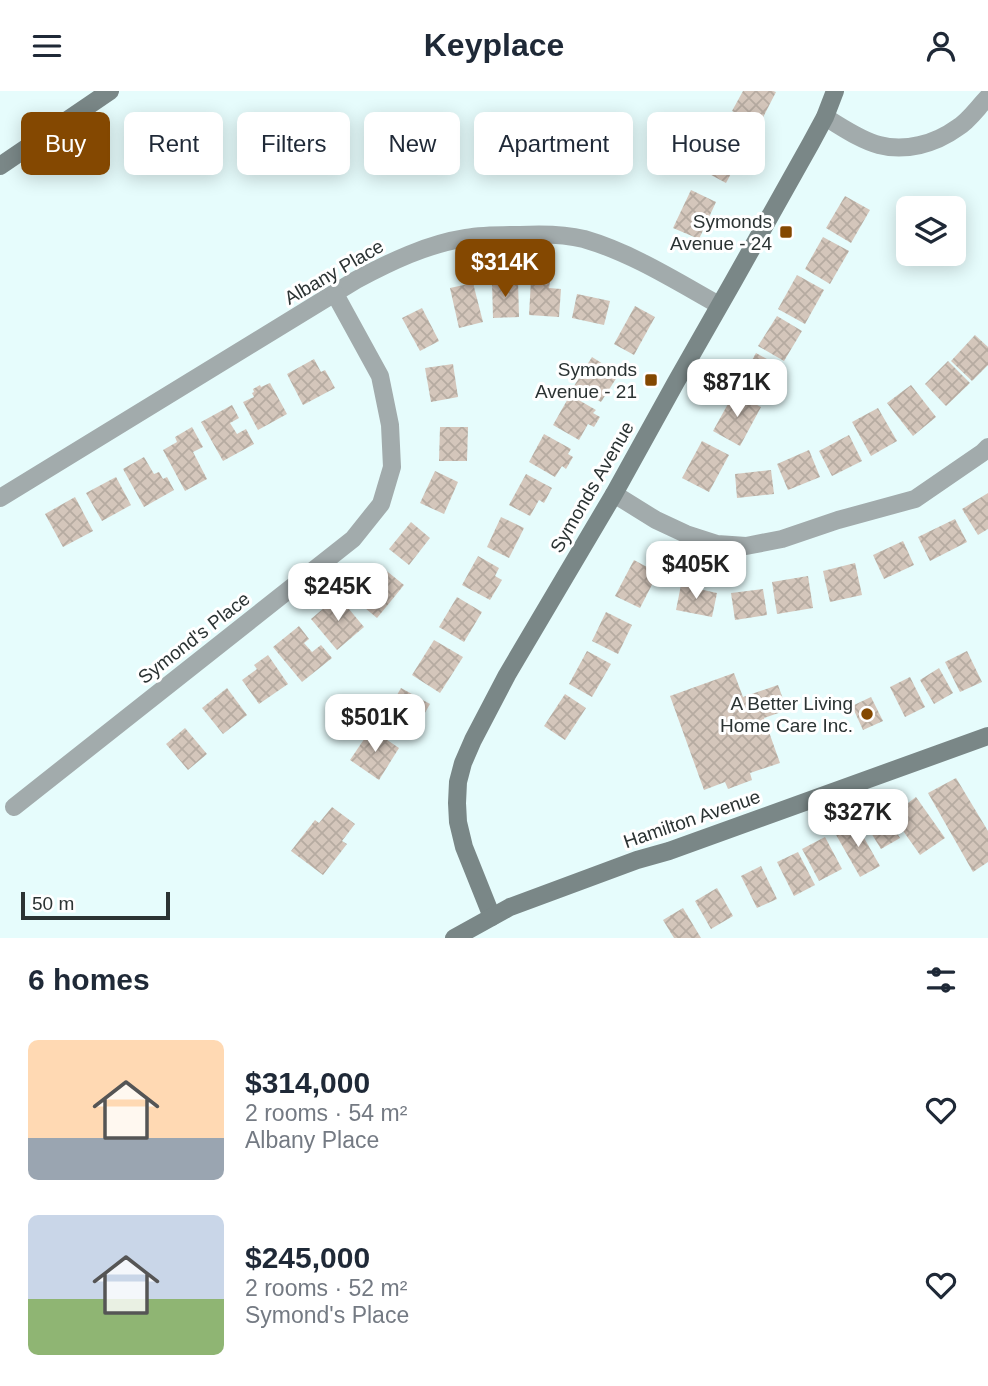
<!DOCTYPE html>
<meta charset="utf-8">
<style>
body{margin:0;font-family:Arial,sans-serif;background:#f2f2f3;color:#1f2937;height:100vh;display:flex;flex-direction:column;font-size:26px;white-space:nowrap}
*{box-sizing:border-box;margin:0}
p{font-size:23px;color:#747a83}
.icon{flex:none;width:38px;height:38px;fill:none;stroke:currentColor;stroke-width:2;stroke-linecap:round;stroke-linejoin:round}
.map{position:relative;height:847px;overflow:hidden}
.details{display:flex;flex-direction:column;background:#fff;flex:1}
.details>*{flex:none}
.guide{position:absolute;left:21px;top:21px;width:947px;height:63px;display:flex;gap:14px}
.controls{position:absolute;left:896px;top:105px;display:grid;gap:14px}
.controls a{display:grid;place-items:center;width:70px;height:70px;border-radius:10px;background:#fff;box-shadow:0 4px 18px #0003;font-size:35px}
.scale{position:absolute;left:21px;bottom:18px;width:149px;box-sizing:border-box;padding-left:7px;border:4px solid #2b3333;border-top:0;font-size:19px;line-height:24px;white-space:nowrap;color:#2b3333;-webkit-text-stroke:5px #fff;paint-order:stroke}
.price{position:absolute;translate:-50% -60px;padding:0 16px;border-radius:14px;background:#fff;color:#222;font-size:23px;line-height:46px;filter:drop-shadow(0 2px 4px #0008)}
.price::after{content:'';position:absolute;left:50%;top:42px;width:21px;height:16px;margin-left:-10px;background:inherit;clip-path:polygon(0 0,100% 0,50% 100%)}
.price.active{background:#844801;color:#fff}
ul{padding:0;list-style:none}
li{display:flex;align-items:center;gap:21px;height:175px;padding:0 28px}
li span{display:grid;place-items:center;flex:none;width:196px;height:140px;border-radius:10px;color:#555}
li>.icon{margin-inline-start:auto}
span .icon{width:84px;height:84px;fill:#fffc;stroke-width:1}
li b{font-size:30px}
h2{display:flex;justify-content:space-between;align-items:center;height:84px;padding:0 28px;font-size:30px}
.chip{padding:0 24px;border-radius:10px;background:#fff;box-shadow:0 4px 18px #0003;font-size:24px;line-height:63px}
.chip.active{background:#844801;color:#fff}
header{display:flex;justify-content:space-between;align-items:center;height:91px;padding:0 28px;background:#fff;font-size:32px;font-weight:800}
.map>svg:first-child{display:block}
.building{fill:url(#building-cross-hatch)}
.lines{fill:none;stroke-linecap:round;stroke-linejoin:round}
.street{stroke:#a2abac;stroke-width:18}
.secondary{stroke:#7a8787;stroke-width:18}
.poi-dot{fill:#844801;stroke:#fff;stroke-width:2.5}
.labels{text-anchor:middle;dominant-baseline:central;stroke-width:6;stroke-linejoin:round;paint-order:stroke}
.poi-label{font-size:19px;fill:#2b3333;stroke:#fff;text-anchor:end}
.street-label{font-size:19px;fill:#2b3333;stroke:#fff}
</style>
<header><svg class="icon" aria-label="menu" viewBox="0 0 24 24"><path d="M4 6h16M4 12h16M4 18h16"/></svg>Keyplace<svg class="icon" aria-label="person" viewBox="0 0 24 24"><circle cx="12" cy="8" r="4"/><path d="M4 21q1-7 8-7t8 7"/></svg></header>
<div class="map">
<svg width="988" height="847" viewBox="0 0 988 847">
<defs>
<pattern id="building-cross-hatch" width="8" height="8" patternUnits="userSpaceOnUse" patternTransform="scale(1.75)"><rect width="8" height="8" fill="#d4c6bb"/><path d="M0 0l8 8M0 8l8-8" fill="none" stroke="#b6aba1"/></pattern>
</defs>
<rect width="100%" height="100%" fill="#e6fcfc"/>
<g class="building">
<path d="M743,0H773L776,1L759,34L732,20Z"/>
<path d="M723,40L747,52L726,92L702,79Z"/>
<path d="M691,99L716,111L699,148L673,137Z"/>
<path d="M845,105L870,119L851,152L826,137Z"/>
<path d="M823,146L849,160L830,193L805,178Z"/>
<path d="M797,184L824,199L805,233L778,218Z"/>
<path d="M518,189L519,226L493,227L492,190Z"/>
<path d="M531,189L550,191L549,197L561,198L559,226L529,224Z"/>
<path d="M473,192L483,231L459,237L450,197Z"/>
<path d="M577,203L610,210L604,234L572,227Z"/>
<path d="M635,215L655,226L634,264L614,253Z"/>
<path d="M422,217L439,250L420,260L402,227Z"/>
<path d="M777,225L802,240L784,270L758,255Z"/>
<path d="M975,244L988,256V274L972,290L951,270Z"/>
<path d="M756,262L783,277L763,310L737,296Z"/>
<path d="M592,266L619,283L601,311L574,295Z"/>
<path d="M314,268L321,281L325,279L335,297L303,314L287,283Z"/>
<path d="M948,270L970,292L946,315L925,293Z"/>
<path d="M453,273L458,306L431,311L425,277Z"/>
<path d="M270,292L287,323L258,339L243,311L254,306L252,302L254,301L253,298L260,294L261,296Z"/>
<path d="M911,294L936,326L913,345L887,312Z"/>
<path d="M734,302L761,316L740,355L713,340Z"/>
<path d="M570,304L596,319L593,322L600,326L594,336L588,333L579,349L553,334Z"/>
<path d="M232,314L239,327L230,332L237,343L246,338L254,353L223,370L201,331Z"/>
<path d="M878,317L897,350L871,365L852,331Z"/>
<path d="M192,336L203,356L193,361L207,388L185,400L163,359L177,351L175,346Z"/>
<path d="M440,336H468L467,370H439Z"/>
<path d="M544,343L571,358L568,363L573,366L566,378L562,375L555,386L529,371Z"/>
<path d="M849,344L862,370L832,385L819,360Z"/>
<path d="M702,350L729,364L709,401L682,387Z"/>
<path d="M809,359L820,386L788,399L777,373Z"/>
<path d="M144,366L154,383L159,381L163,388L167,386L174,399L144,416L123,378Z"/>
<path d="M771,379L774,403L737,407L735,383Z"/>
<path d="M435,380L458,391L444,423L420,412Z"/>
<path d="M526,383L552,397L544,412L539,409L530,425L509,414Z"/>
<path d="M116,386L131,414L102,430L86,402Z"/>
<path d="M988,402V438L978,444L962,418Z"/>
<path d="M75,406L93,440L63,456L45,423Z"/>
<path d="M501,426L524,437L509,467L487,456Z"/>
<path d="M955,428L967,451L930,470L918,446Z"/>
<path d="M411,431L430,447L409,474L389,458Z"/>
<path d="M903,450L914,474L884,488L873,464Z"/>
<path d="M478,465L499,477L495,485L502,489L490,509L462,494Z"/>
<path d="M634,469L658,482L640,517L615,505Z"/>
<path d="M855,472L862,504L830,511L823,480Z"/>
<path d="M378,473L404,494L377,527L365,517L371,509L358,498Z"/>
<path d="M808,485L813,517L777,523L772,491Z"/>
<path d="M681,494L717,502L712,526L676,519Z"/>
<path d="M763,498L767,524L735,529L731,502Z"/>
<path d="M338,505L364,536L337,559L311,528Z"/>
<path d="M457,506L482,521L464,551L439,536Z"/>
<path d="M606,521L632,534L618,563L592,550Z"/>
<path d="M299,535L309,548L304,552L312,561L321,554L332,567L302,591L273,556Z"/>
<path d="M434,549L463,566L440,602L412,584Z"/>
<path d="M587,560L611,573L592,606L569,593Z"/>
<path d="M967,560L982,591L960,601L945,571Z"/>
<path d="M268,564L288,593L259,613L242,589L257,578L254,574Z"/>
<path d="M939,577L953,602L934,613L920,589Z"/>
<path d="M734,582L743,606L778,594L787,619L764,627L780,672L750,682L752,689L728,698L725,691L704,699L670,605Z"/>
<path d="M910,586L925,616L905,626L890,596Z"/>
<path d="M227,597L247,624L223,643L202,617Z"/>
<path d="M401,597L430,613L411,646L382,630Z"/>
<path d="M565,603L586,617L565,649L544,635Z"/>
<path d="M871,606L883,630L863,639L852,615Z"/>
<path d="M185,637L207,663L188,679L166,653Z"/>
<path d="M371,638L399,657L379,689L350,669Z"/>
<path d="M956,687L988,740V771L973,781L928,702Z"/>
<path d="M916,706L945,747L920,764L892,724Z"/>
<path d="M332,716L355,733L342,750L347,753L323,784L291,760L315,729L319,732Z"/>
<path d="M884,720L900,747L881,758L865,732Z"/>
<path d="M855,731L880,775L860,786L835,742Z"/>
<path d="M825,746L842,778L819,790L802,758Z"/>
<path d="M798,761L815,794L794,805L777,771Z"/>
<path d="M761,775L777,808L757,817L741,785Z"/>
<path d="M717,797L733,825L711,838L695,810Z"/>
<path d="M683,817L701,847H674L663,829Z"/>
</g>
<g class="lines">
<g class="street">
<path d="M825,26C842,36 860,49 879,54C905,61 935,53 957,37C969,30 978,16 988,6"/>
<path d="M614,403L656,429L686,443L717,453L746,455L782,448L838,429L915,408L982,362L988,356"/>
<path d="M0,407L356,189C390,171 427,153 466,147C483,144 502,144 520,144C540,143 564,143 584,148C632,162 676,190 719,214"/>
<path d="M14,716L353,448L381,413L392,376L390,334L380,285L335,203"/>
</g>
<g class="secondary">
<path d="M0,75L110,0"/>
<path d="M492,826L464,756L458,731L457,712L458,691L463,672L473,649L507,584L614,403L676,291L733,191L811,52L825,26L835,0"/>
<path d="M454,847L510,816L637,769L669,760L988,645"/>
</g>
</g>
<g class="poi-dot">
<rect x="779" y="134" width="14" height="14" rx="3.5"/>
<rect x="644" y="282" width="14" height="14" rx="3.5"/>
<circle cx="867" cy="623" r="7"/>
</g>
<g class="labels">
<g class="poi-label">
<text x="772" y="130">Symonds<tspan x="772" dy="22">Avenue - 24</tspan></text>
<text x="637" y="278">Symonds<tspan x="637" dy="22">Avenue - 21</tspan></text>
<text x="853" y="612">A Better Living<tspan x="853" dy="22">Home Care Inc.</tspan></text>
</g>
<g class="street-label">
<text transform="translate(334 181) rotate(-30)">Albany Place</text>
<text transform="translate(592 396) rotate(-60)">Symonds Avenue</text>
<text transform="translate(194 547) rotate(-38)">Symond's Place</text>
<text transform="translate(692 728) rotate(-19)">Hamilton Avenue</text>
</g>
</g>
</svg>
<div class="controls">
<a><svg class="icon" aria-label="layers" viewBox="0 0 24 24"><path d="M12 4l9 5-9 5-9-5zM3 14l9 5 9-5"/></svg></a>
</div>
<div class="scale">50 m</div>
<b class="price active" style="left:505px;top:208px">$314K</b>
<b class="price" style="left:737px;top:328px">$871K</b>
<b class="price" style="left:696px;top:510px">$405K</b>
<b class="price" style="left:338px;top:532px">$245K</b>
<b class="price" style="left:375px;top:663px">$501K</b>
<b class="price" style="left:858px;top:758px">$327K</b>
<div class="guide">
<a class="chip active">Buy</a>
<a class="chip">Rent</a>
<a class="chip">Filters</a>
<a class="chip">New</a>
<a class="chip">Apartment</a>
<a class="chip">House</a>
</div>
</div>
<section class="details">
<h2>6 homes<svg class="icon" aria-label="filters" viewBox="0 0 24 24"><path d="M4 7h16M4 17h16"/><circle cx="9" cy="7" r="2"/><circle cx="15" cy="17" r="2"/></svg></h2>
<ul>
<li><span style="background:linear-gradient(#ffd9b3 70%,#9aa5b1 0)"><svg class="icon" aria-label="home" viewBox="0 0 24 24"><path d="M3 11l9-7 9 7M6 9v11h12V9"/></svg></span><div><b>$314,000</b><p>2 rooms · 54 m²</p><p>Albany Place</p></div><svg class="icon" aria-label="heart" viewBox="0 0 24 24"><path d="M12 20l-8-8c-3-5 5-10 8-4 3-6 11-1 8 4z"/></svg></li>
<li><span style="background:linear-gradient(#c9d6e8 60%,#8fb573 0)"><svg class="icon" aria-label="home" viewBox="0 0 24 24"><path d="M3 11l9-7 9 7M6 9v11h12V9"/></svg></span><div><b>$245,000</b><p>2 rooms · 52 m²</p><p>Symond's Place</p></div><svg class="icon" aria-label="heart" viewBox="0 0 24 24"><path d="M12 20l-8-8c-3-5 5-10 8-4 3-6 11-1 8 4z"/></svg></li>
</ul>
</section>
